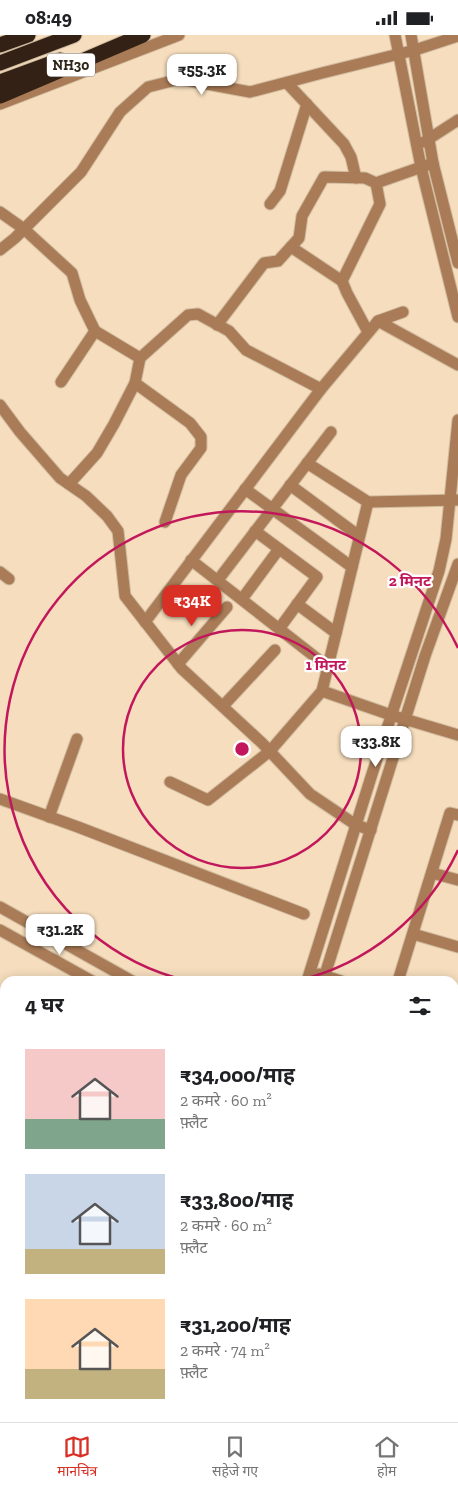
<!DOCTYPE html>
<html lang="hi">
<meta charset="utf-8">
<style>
body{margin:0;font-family:"Zilla Slab","Noto Sans Devanagari",serif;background:#f2f2f2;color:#202124;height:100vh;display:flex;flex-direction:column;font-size:19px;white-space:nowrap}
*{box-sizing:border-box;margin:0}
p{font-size:16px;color:#757577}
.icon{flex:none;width:28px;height:28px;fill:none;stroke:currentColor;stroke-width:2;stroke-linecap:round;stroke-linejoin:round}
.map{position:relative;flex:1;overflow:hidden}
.details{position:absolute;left:0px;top:941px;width:459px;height:446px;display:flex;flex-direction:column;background:#fff;border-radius:15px 15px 0 0;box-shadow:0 2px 12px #0003}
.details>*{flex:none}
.price{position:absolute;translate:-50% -42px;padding:0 11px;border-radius:10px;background:#fff;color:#222;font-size:16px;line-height:32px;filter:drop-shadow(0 1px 2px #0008)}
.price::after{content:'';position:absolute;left:50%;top:30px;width:15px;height:11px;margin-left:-8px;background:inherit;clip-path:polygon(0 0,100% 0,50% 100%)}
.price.current{background:#d93025;color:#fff}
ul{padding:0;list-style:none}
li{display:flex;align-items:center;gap:15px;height:125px;padding:0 25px}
li span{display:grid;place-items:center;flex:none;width:140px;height:100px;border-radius:0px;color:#555}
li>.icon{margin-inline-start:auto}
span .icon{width:60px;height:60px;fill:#fffc;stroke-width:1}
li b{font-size:21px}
h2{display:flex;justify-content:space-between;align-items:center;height:60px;padding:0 25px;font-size:21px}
.status{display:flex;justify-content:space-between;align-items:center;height:35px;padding:0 25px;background:#fff;direction:ltr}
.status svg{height:14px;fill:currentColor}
.tab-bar{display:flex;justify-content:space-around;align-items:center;height:70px;border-top:1px solid #e0e0e0;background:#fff;font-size:14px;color:#757577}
.tab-bar a{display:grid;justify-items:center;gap:2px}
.tab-bar .current{color:#d93025}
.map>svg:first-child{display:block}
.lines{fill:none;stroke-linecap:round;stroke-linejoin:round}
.minor-casing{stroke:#d1bca0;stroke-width:13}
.highway-casing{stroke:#d1bca0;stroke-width:17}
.minor{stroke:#a97b56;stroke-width:11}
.highway{stroke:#322114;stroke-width:15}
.ring{fill:none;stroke:#c2185b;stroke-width:2.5}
.labels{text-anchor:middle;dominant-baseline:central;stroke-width:4.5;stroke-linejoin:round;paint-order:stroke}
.shield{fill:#fff;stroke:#6d675f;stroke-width:1}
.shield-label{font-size:14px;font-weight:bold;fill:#2f261a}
.centre{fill:#c2185b;stroke:#fff;stroke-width:2.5}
.ring-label{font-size:15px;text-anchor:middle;font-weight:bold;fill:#c2185b;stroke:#fff;stroke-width:4.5;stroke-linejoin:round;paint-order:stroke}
</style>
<div class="status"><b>08:49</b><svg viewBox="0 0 49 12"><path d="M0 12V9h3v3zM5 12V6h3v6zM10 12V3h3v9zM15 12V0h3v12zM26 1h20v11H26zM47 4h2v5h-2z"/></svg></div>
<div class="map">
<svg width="458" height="1387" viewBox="0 0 458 1387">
<rect width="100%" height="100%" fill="#f5ddbd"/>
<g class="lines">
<defs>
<g id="minor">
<path d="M395,0L421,132L458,282"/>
<path d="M411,0L433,128L458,228"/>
<path d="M287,48L344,109L351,122L356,143"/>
<path d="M0,69L179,0"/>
<path d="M424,107L458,85"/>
<path d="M270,169L280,156L307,69"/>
<path d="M0,177L24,194L72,238L80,265L95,296L61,347"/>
<path d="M291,212L342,246L347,258L368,297"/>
<path d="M0,215L15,203L81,137L120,77L148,52L180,44L250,57L322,38L415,15L458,1"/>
<path d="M342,246L380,169L376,148"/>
<path d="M378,286L458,330"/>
<path d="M217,290L264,228L278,226L299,203L302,181L324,142L365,143L376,148L433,128"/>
<path d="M95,296L140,323L188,280L198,279L229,296L246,315L321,354"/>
<path d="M135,348L190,388L201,402V413L181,440L165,487"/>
<path d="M0,370L20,397L60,443L86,461L107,481L118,496L125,561L182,634L262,708L310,759L356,790L371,795"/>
<path d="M307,428L368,467L458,465"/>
<path d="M69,449L97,418L114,389L135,348L140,323"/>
<path d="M290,450L359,501"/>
<path d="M245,454L352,532"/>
<path d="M255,496L317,542L279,594"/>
<path d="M191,525L328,632"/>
<path d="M0,537L9,544"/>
<path d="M218,545L331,397"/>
<path d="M242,564L279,514"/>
<path d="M297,569L336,598"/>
<path d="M145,587L321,354L378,286L403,277"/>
<path d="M178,629L227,572"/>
<path d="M322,656L391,680L458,700"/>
<path d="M223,671L275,615"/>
<path d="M170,747L208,765L270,716L322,656L368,467"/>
<path d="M0,764L78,792L304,879"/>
<path d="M49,782L77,704"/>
<path d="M432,838L458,845"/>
<path d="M0,872L132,946"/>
<path d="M0,895L92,946"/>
<path d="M413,899L458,912"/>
<path d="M319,939L341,946"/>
<path d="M307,946L372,739L439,536L446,504L458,385"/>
<path d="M323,946L425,621L458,529"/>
<path d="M398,946L450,778L458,780"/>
<path d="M454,982L458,983"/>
<path d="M454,1131H458"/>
<path d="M0,1143L5,1144"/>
<path d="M454,1276H458"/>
<path d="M0,1300L5,1290"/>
<path d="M0,1349L5,1352"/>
<path d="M54,1382L61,1387"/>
<path d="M229,1382L230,1387"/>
<path d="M312,1382L313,1387"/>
<path d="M331,1382L332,1387"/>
<path d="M84,1387L86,1382"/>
</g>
<g id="highway">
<path d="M0,10L28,0"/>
<path d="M0,28L74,0"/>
<path d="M0,47L60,25"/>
<path d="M0,61L143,0"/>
</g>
</defs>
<use href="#minor" class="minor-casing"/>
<use href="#highway" class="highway-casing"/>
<use href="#minor" class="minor"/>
<use href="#highway" class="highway"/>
</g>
<g class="ring">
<circle cx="242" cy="714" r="119"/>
<path d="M458 815A238 238 0 0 1 296 946M188 946A238 238 0 1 1 458 613"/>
</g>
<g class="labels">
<rect class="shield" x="47" y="18.5" width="48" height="23" rx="4"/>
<g class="shield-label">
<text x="71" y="30">NH30</text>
</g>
</g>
<circle cx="242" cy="714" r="8" class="centre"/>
<g class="ring-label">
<text x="410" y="551">2 मिनट</text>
<text x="326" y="635">1 मिनट</text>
</g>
</svg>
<b class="price" style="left:202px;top:61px">₹55.3K</b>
<b class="price current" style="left:192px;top:592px">₹34K</b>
<b class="price" style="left:376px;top:733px">₹33.8K</b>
<b class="price" style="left:60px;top:921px">₹31.2K</b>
<section class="details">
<h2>4 घर<svg class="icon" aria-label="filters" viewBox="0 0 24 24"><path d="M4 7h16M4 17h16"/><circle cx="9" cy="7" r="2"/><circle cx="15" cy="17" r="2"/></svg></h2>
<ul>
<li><span style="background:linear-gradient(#f6c9c9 70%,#7fa58c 0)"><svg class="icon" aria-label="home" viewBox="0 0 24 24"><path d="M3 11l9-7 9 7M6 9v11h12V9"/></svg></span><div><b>₹34,000/माह</b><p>2 कमरे · 60 m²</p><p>फ़्लैट</p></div></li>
<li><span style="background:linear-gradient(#c9d6e8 75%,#c2b280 0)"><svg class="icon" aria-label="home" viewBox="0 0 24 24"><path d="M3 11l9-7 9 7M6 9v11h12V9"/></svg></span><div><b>₹33,800/माह</b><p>2 कमरे · 60 m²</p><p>फ़्लैट</p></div></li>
<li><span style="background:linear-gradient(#ffd9b3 70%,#c2b280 0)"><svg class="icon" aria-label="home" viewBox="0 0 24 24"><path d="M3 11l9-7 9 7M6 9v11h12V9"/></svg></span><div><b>₹31,200/माह</b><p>2 कमरे · 74 m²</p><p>फ़्लैट</p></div></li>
</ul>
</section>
</div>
<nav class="tab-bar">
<a class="current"><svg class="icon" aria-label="map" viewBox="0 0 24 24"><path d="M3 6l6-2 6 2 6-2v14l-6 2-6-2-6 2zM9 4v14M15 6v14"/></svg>मानचित्र</a>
<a><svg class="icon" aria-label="saved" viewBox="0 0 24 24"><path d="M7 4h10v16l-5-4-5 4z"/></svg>सहेजे गए</a>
<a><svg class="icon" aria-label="home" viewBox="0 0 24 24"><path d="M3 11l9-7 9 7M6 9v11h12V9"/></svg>होम</a>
</nav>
